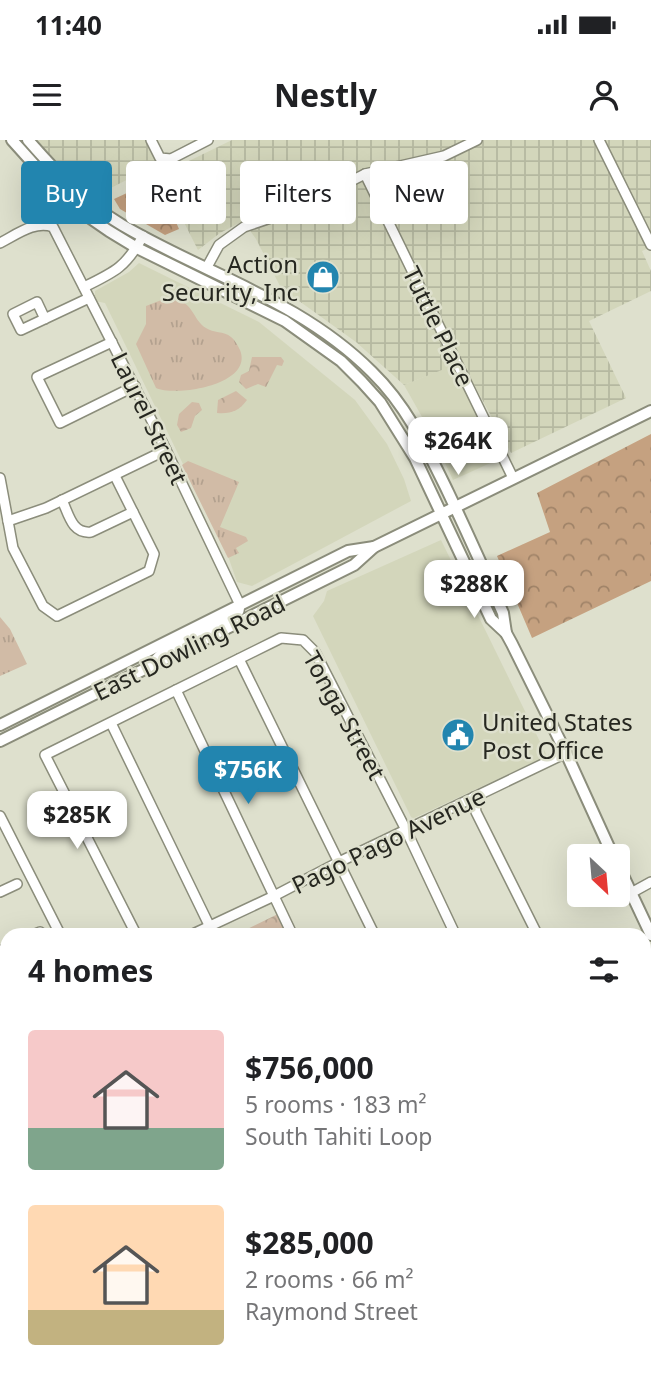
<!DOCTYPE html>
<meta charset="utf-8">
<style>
body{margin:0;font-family:"Noto Sans",sans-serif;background:#f2f2f2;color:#202124;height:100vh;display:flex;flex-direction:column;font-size:26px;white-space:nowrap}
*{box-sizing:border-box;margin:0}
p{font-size:23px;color:#757577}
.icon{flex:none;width:38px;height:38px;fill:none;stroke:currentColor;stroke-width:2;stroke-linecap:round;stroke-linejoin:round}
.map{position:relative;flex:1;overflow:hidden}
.drawer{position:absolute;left:0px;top:788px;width:651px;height:450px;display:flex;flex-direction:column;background:#fff;border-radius:21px 21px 0 0;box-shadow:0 7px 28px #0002}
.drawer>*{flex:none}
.top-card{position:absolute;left:21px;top:21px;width:609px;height:63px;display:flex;gap:14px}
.needle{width:46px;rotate:154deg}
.tools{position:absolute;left:567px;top:704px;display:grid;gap:14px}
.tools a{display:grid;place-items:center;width:63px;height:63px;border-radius:7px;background:#fff;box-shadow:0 7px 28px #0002;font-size:35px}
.price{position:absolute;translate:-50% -60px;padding:0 16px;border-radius:14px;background:#fff;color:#222;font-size:23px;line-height:46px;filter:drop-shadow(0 2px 4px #0008)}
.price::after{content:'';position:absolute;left:50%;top:42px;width:21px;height:16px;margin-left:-10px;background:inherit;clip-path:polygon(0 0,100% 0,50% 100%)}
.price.on{background:#2285af;color:#fff}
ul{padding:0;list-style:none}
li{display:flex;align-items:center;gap:21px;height:175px;padding:0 28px}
li span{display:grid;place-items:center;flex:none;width:196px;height:140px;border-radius:7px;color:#555}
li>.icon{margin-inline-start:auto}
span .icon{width:84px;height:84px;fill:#fffc;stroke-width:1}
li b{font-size:30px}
h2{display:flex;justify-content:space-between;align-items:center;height:84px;padding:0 28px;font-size:30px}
.pill{padding:0 24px;border-radius:7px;background:#fff;box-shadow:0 7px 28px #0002;font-size:24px;line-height:63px}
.pill.on{background:#2285af;color:#fff}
.status{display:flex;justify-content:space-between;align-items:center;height:49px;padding:0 35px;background:#fff;direction:ltr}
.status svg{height:19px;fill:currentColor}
header{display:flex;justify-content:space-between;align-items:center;height:91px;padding:0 28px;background:#fff;font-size:32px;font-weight:700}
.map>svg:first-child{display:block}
.built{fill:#d3d6bb}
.industrial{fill:url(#industrial-grid)}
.grass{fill:url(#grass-tufts)}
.forest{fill:url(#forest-crowns)}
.park{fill:url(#park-crowns)}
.pitch{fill:#d1bba6}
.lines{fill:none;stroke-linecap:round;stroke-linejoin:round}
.minor-casing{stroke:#8b8d7b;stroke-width:12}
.major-casing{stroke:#8b8d7b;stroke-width:14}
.minor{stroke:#fff;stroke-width:9}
.major{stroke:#fff;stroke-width:10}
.labels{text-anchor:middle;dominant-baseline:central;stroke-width:5;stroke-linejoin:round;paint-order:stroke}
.poi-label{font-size:24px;fill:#262720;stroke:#dee0cd;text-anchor:end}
.street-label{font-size:24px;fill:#262720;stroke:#dee0cd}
</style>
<div class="status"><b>11:40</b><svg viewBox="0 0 49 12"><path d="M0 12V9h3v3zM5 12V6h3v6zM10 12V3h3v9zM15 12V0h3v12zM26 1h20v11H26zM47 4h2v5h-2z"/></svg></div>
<header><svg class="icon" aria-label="menu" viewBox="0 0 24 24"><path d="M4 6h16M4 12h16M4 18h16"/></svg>Nestly<svg class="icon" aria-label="person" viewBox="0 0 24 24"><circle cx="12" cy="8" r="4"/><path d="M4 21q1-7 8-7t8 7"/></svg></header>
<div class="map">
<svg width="651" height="1237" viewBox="0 0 651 1237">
<defs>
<pattern id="industrial-grid" width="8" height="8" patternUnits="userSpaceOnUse" patternTransform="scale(1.75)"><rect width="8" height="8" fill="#d3d6bb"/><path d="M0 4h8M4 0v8" fill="none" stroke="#b5b8a0"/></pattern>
<pattern id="grass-tufts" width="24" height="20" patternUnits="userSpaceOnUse" patternTransform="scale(1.75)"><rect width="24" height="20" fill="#d1bba6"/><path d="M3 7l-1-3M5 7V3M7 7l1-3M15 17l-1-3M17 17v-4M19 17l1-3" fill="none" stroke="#b3a18f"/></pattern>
<pattern id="forest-crowns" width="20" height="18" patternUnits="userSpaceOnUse" patternTransform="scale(1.75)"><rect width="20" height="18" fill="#c5a180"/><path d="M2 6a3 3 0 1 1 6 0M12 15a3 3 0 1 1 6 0" fill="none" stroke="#a08368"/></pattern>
<pattern id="park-crowns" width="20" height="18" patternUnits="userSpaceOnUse" patternTransform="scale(1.75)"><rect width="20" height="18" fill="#d1bba6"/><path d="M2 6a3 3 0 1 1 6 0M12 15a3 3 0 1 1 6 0" fill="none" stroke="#b3a18f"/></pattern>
</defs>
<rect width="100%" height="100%" fill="#dee0cd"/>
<g class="built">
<path d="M139,123L259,182L355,260L387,304L404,339L411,361L252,446L237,442L229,419L105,163L95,161V151L129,132Z"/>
<path d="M453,225L497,320L453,340L430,291L404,245Z"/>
<path d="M441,400L547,616L412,679L313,476L324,461L327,451Z"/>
</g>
<g class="industrial">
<path d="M37,0H157L166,20L95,56L51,16Z"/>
<path d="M232,0H651V107L642,111L651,131V151L589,181L626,258L511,313L462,222L404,245L356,202L281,148L256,99L243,81L220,93L198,110L160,35Z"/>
</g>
<g class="grass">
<path d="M164,159C169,160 175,160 180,161C193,165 195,182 206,188C213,193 224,191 231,197C235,200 238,206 240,210C254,245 176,257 156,248L136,204L146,184V166Z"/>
<path d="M188,321L239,342L220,387L246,397L248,401L236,408L239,413L228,418L182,325Z"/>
<path d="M0,477L10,489L27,524L0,536Z"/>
</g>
<g class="forest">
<path d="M157,39L179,89L165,95L120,69L114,59Z"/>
<path d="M651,294V441L532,498L497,416L550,392L537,353Z"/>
</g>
<g class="park">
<path d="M252,217H281L284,221L282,226L277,225L266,247L258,244L246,249L239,242L241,235L249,231Z"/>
<path d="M236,251L247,260C239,271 231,274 217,273L218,260Z"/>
<path d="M192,262L199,263L202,270L195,276L191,288L181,292L177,285L179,274Z"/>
<path d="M278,774L287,794H237Z"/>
<path d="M0,1020L7,1035V1230H385L388,1237H0Z"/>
</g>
<path class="pitch" d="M651,989V1109L644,1112V993Z"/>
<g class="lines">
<defs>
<g id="minor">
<path d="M151,0L160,18L171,19L208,0"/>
<path d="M599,0L651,105"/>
<path d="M365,34L513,338"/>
<path d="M0,103C16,95 35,80 53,87L154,285L240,465L239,471L232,478L170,508L162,513L151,524"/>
<path d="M207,127L219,105L244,87L294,70L365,34L444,16L477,0"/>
<path d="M84,147C115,132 126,127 143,96"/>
<path d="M45,179L37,162L13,174L21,190L89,158"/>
<path d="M112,202L37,237L60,283L135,246"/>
<path d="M0,338L13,408L43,466L57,476L149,431L154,414L115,336"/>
<path d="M62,360C69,375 72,394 91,392L133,372"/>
<path d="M8,381L46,368L166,310"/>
<path d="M239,519L374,794"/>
<path d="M176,550L292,794"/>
<path d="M111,583L209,785"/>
<path d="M474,657L476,672L537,794"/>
<path d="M0,676L60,794"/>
<path d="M0,752L17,744"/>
<path d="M631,753L651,742"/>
<path d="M35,794L40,792"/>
<path d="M136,794L45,615L281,498L303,500L315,512L406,690L455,794"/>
<path d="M193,794L274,756L339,722L566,613"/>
<path d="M0,811L7,808"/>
<path d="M0,850L7,864"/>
<path d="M0,931L7,927"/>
<path d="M644,943L651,940"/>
<path d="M0,991L7,987"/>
<path d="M644,1143L651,1139"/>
<path d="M644,1229L651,1226"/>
<path d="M475,1230L479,1237"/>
<path d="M530,1230L533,1237"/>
<path d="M583,1230L586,1237"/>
<path d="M444,1237L459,1230"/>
<path d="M618,1237L641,1230"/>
</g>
<g id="major">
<path d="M12,0L57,50L80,71L109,91L137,108L285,181L341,221L362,242L380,262L415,318L491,479L506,493L512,504L566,613L613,716"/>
<path d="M28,0C56,32 85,63 122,85C207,135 300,160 372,232C407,266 427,309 448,352C467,392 485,432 503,473L506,493"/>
<path d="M0,585L348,411L374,407"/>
<path d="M0,601L354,425L374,407L651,271"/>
<path d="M618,725L651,795"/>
</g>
</defs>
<use href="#minor" class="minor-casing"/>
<use href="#major" class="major-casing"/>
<use href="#minor" class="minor"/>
<use href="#major" class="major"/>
</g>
<defs>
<symbol id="shop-disc" viewBox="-11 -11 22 22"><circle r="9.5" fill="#2285af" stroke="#dee0cd"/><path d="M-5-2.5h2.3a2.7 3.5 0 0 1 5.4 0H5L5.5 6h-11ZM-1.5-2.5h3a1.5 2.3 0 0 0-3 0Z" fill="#fff"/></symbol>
<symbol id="civic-disc" viewBox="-11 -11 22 22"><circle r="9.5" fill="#2285af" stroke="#dee0cd"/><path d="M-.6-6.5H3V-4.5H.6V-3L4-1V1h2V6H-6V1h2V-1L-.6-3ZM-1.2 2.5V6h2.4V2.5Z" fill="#fff"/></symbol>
</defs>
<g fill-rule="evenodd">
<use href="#shop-disc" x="304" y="118" width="38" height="38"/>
<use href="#civic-disc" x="439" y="576" width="38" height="38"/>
</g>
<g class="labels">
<g class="poi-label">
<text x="298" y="123">Action<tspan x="298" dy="28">Security, Inc</tspan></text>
<text x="482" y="581" text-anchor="start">United States<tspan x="482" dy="28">Post Office</tspan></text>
</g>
<g class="street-label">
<text transform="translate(439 186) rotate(64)">Tuttle Place</text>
<text transform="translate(150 278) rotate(64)">Laurel Street</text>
<text transform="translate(189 507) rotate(-26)">East Dowling Road</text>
<text transform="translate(345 575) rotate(61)">Tonga Street</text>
<text transform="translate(388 700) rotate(-26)">Pago Pago Avenue</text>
</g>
</g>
</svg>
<div class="tools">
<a><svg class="needle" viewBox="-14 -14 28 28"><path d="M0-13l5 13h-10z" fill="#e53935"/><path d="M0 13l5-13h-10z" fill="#757577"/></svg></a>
</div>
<b class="price" style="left:458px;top:337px">$264K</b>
<b class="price" style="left:474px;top:480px">$288K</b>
<b class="price on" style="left:248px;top:666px">$756K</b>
<b class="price" style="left:77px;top:711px">$285K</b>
<div class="top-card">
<a class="pill on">Buy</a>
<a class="pill">Rent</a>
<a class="pill">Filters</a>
<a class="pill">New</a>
</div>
<section class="drawer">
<h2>4 homes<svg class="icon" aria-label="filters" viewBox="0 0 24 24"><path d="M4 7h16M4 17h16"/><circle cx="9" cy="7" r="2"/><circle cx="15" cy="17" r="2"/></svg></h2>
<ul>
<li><span style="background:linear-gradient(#f6c9c9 70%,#7fa58c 0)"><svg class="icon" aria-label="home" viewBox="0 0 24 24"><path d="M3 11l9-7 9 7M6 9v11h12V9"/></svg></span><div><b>$756,000</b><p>5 rooms · 183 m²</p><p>South Tahiti Loop</p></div></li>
<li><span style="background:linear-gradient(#ffd9b3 75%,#c2b280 0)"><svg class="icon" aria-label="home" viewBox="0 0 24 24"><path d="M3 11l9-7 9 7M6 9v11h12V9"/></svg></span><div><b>$285,000</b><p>2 rooms · 66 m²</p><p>Raymond Street</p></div></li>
</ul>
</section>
</div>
